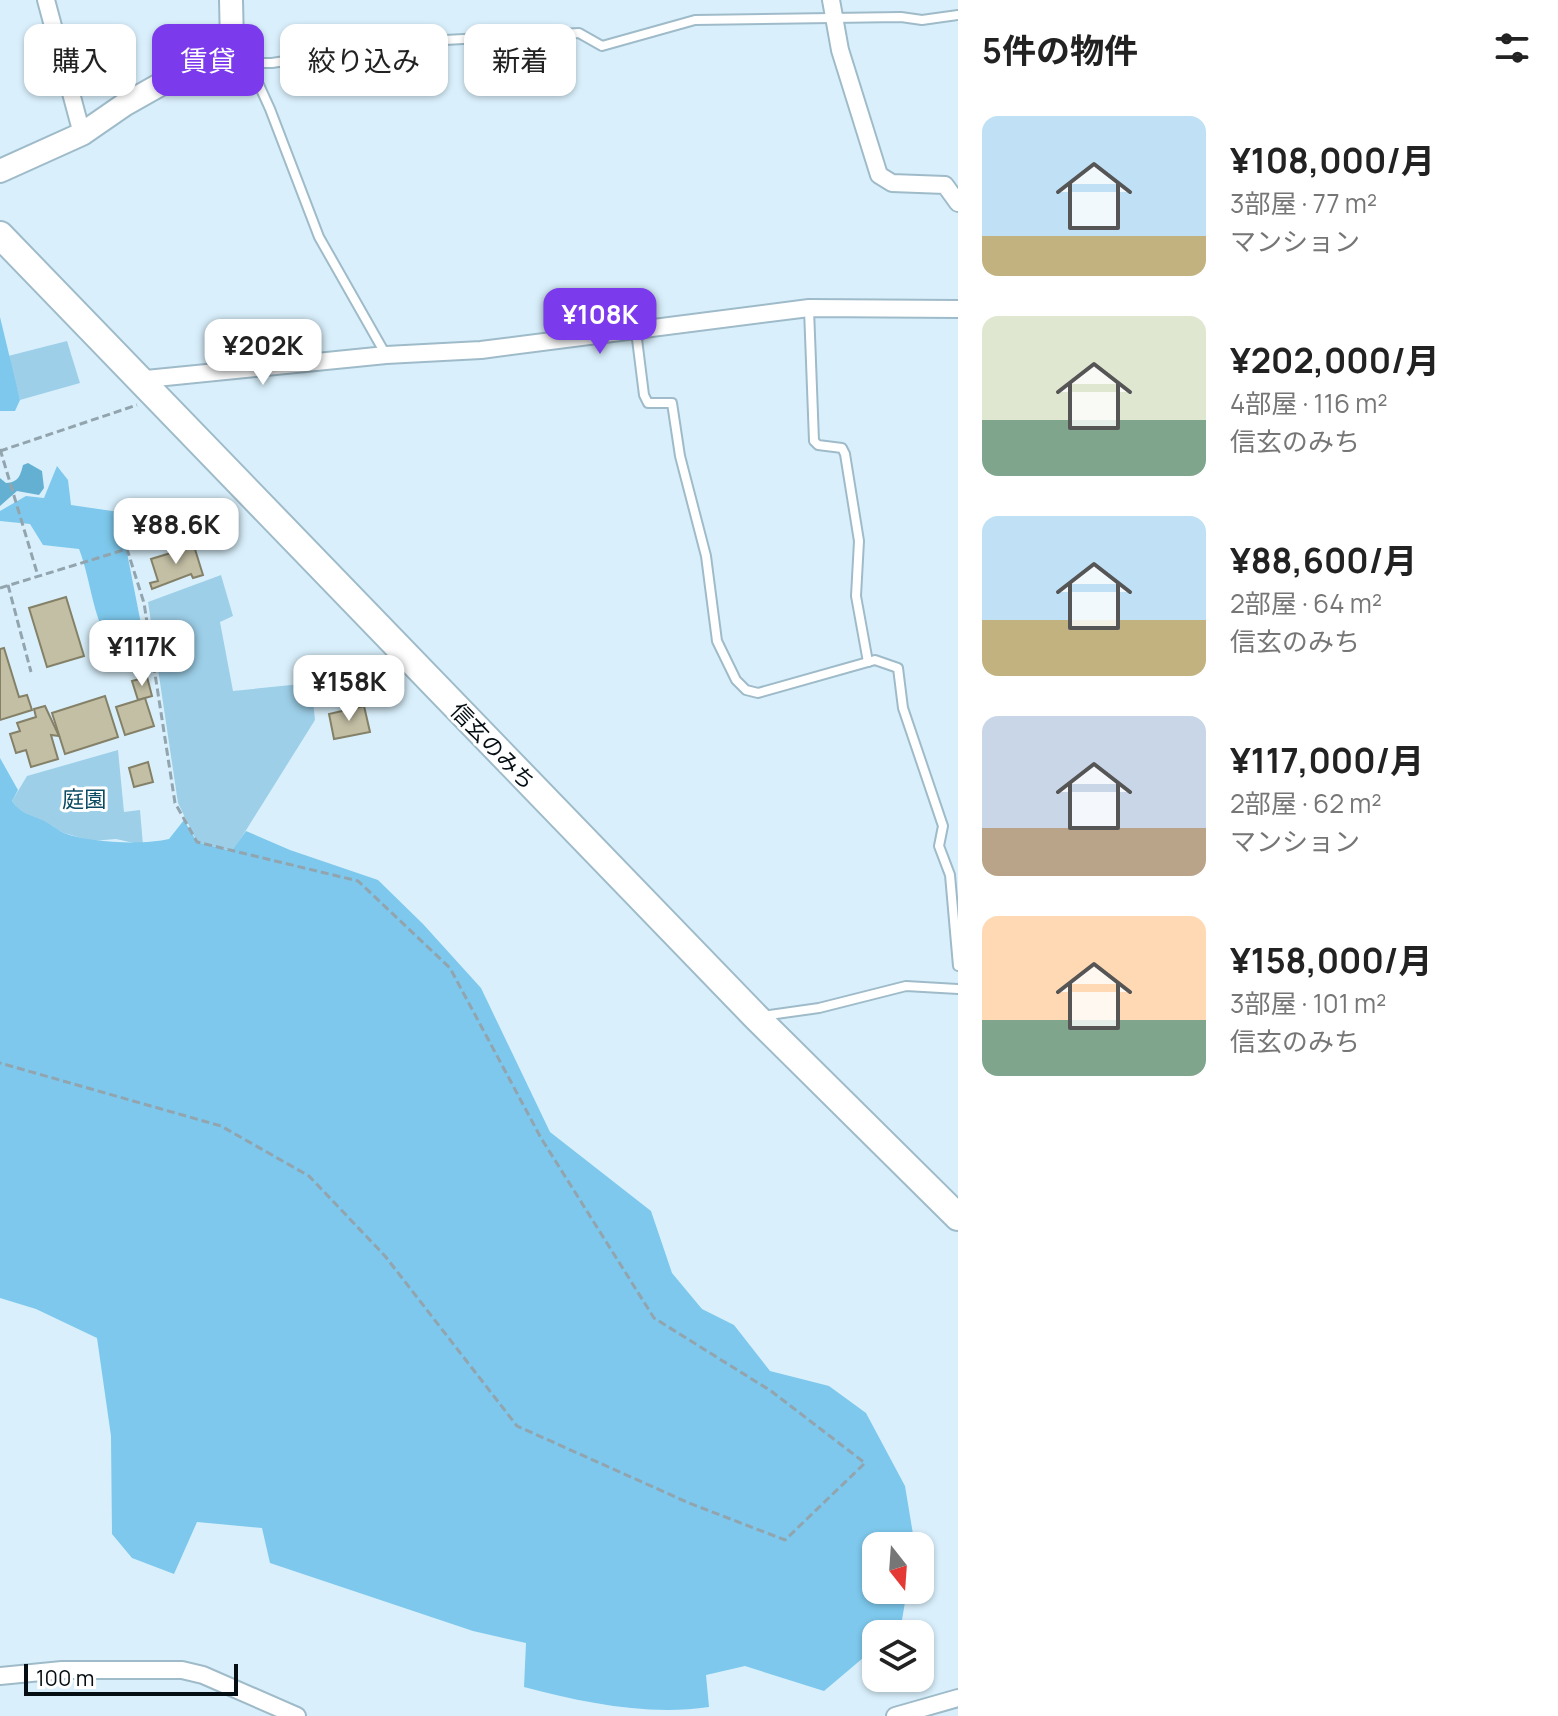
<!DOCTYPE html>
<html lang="ja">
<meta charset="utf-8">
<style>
body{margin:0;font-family:Manrope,"Noto Sans JP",sans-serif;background:#f2f2f2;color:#222;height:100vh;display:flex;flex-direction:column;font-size:30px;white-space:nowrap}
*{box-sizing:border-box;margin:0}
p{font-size:26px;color:#767676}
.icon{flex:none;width:44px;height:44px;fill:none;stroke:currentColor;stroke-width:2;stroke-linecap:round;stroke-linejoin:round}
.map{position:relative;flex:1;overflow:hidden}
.details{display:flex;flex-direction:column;background:#fff;width:600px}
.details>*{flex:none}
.banner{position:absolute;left:24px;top:24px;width:760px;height:72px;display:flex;gap:16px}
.needle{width:52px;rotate:163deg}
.tools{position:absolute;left:862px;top:1532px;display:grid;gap:16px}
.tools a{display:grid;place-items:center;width:72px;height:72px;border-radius:16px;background:#fff;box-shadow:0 2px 6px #0004;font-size:40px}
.scale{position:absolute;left:24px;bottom:20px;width:214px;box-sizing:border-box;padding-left:8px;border:4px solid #050e13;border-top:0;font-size:22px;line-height:28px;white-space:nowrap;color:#050e13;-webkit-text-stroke:6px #fff;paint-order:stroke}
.price{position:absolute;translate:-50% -68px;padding:0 18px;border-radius:16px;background:#fff;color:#222;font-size:26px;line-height:52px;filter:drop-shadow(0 2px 4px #0008)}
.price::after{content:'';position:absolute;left:50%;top:48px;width:24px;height:18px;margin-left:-12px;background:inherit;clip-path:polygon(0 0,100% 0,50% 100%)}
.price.active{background:#7c3aed;color:#fff}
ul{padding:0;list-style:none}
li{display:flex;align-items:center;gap:24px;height:200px;padding:0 24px}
li span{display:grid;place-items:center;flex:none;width:224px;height:160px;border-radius:16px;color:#555}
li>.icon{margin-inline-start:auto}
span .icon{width:96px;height:96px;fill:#fffc;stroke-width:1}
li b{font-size:34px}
h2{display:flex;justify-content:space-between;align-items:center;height:96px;padding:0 24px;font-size:34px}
.tag{padding:0 28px;border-radius:16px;background:#fff;box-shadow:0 2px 6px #0004;font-size:28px;line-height:72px}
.tag.active{background:#7c3aed;color:#fff}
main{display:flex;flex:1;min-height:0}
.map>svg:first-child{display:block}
.green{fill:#9dcfe8}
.forest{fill:#7dc8ec}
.water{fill:#64b0d3}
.building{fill:#c3bfa5;stroke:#848168;stroke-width:2}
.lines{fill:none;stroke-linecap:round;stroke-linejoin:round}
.lane-casing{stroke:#9fbbc9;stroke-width:12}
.street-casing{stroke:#9fbbc9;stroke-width:20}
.secondary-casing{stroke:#9fbbc9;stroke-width:26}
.primary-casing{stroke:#9fbbc9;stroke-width:30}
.path{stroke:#92a4ae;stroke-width:3;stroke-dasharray:8 4;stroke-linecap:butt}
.lane{stroke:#fff;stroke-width:8}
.street{stroke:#fff;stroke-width:16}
.secondary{stroke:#fff;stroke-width:22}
.primary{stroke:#fff;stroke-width:26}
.labels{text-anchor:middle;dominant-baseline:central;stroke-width:6;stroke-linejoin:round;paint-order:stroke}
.street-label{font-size:22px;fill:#050e13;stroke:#fff}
.park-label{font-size:22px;fill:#0b4b64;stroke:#fff}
</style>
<main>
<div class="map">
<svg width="958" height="1716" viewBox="0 0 958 1716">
<rect width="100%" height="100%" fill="#d9f0fc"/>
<g class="green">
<path d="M67,341L80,383L20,400L8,356Z"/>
<path d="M221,575L233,616L220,622L233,691L311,683L315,720L233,851L197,842L178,803L148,602Z"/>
<path d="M118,750L124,812L140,810L143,845L116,839L92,841L64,833L21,813L12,801L27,776Z"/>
</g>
<g class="forest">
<path d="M0,317L20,400L15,411H0Z"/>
<path d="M57,466L68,480L71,505L119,512L142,629L135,645L109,642C92,614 91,580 79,549L43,545L30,524L0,521V511L26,496L44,498Z"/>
<path d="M0,758L18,790L12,801C21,814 28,814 42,820C50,824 57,830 64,833C89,843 144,845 169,839L184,820L197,842L232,851L246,831L290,850L378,880L423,924L481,988L550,1132L651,1211L672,1273L702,1309L734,1325L770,1371L829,1386L866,1413L905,1486L915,1546H876V1590H907L902,1620L888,1634H876V1647L824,1691L745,1666L706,1675L709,1707C649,1716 584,1703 524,1687L526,1643L473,1631L270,1563L262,1528L197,1522L174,1574L132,1558L112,1534L111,1436L97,1338L36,1309L0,1298Z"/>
</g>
<path class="water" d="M28,463L42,471L44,488L39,495L17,491L0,506V478L6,483C19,482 20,476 23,465Z"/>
<g class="building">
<path d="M194,546L203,575L193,578L191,574L152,589L150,583L158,581L151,559Z"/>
<path d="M66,597L84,656L47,667L29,608Z"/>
<path d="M4,648L19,697L27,695L32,710L0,720V649Z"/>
<path d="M147,677L152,696L138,700L132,681Z"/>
<path d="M105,696L118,737L65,754L52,713Z"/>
<path d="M145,698L154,726L125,735L116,707Z"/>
<path d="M45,706L59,736L51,735L58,759L31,767L26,750L16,753L10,734L20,731L17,723L36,717L34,709Z"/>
<path d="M364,706L370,732L334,739L329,714Z"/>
<path d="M148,762L153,782L134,787L129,768Z"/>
</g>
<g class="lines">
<defs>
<g id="lane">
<path d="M809,309L814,441L818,445L842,448L845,454L859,541L856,596L868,662"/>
<path d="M636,331L644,395L648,403H672L680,456L706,556L717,641L736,680L746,690L758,693L875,660L898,668L903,708L943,826L939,846L950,875L958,966"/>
<path d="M386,355L319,237L270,109L249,63H272L342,52L408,37L445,40L579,33L602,46L695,20L901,17L922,20L958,15"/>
<path d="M762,1016L819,1008L906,986L958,989"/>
</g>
<g id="street">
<path d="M46,0L82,134"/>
<path d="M831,0L840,50L879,175L892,183L945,185L958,203"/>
<path d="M232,44L249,63"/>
<path d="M136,380L386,355L481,350L809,308L958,309"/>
<path d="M0,1676L62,1670H182L203,1675L297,1716"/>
<path d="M895,1716L958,1698"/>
</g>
<path id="secondary" d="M0,171L82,134L124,105L232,44L231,0"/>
<path id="primary" d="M0,235L756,1017L958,1217"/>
</defs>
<use href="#lane" class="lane-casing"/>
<use href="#street" class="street-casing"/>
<use href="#secondary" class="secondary-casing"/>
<use href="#primary" class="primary-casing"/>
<g class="path">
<path d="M0,449L38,576"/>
<path d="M0,451L137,405"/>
<path d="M8,585L31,672"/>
<path d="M0,588L127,549L144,603L175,803L197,842L358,881L450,968L541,1138L654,1318L771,1391L865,1463L785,1540L689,1503L517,1426L385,1256L309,1176L221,1126L0,1063"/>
</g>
<use href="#lane" class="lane"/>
<use href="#street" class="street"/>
<use href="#secondary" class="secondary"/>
<use href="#primary" class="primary"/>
</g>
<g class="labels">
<g class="street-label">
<text transform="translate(493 746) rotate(46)">信玄のみち</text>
</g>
<g class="park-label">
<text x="84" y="799">庭園</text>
</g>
</g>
</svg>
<div class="tools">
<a><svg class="needle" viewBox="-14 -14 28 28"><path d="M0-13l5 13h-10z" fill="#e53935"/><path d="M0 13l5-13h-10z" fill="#767676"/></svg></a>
<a><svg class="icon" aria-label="layers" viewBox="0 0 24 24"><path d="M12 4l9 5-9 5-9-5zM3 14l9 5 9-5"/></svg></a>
</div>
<div class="scale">100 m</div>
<b class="price active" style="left:600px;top:356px">¥108K</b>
<b class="price" style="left:263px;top:387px">¥202K</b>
<b class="price" style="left:176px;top:566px">¥88.6K</b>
<b class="price" style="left:142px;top:688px">¥117K</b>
<b class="price" style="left:349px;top:723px">¥158K</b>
<div class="banner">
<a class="tag">購入</a>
<a class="tag active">賃貸</a>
<a class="tag">絞り込み</a>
<a class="tag">新着</a>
</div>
</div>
<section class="details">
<h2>5件の物件<svg class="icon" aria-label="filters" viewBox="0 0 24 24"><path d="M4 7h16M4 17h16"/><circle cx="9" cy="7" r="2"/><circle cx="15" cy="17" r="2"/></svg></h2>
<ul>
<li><span style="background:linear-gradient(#bfe0f5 75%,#c2b280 0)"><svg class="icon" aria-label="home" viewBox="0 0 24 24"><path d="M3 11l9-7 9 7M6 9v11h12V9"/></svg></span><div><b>¥108,000/月</b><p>3部屋 · 77 m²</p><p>マンション</p></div></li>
<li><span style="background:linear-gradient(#dfe7d0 65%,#7fa58c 0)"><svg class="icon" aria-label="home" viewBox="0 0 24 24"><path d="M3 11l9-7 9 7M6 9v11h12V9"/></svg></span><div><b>¥202,000/月</b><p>4部屋 · 116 m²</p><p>信玄のみち</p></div></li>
<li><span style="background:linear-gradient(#bfe0f5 65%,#c2b280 0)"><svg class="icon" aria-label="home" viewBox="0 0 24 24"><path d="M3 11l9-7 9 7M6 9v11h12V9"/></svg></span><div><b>¥88,600/月</b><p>2部屋 · 64 m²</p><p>信玄のみち</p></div></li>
<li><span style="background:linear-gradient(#c9d6e8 70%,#b9a48a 0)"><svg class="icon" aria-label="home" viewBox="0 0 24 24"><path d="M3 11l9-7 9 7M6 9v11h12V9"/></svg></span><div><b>¥117,000/月</b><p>2部屋 · 62 m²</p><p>マンション</p></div></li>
<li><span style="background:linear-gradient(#ffd9b3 65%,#7fa58c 0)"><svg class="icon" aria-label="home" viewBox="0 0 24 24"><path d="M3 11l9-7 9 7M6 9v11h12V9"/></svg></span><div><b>¥158,000/月</b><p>3部屋 · 101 m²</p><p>信玄のみち</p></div></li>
</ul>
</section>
</main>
